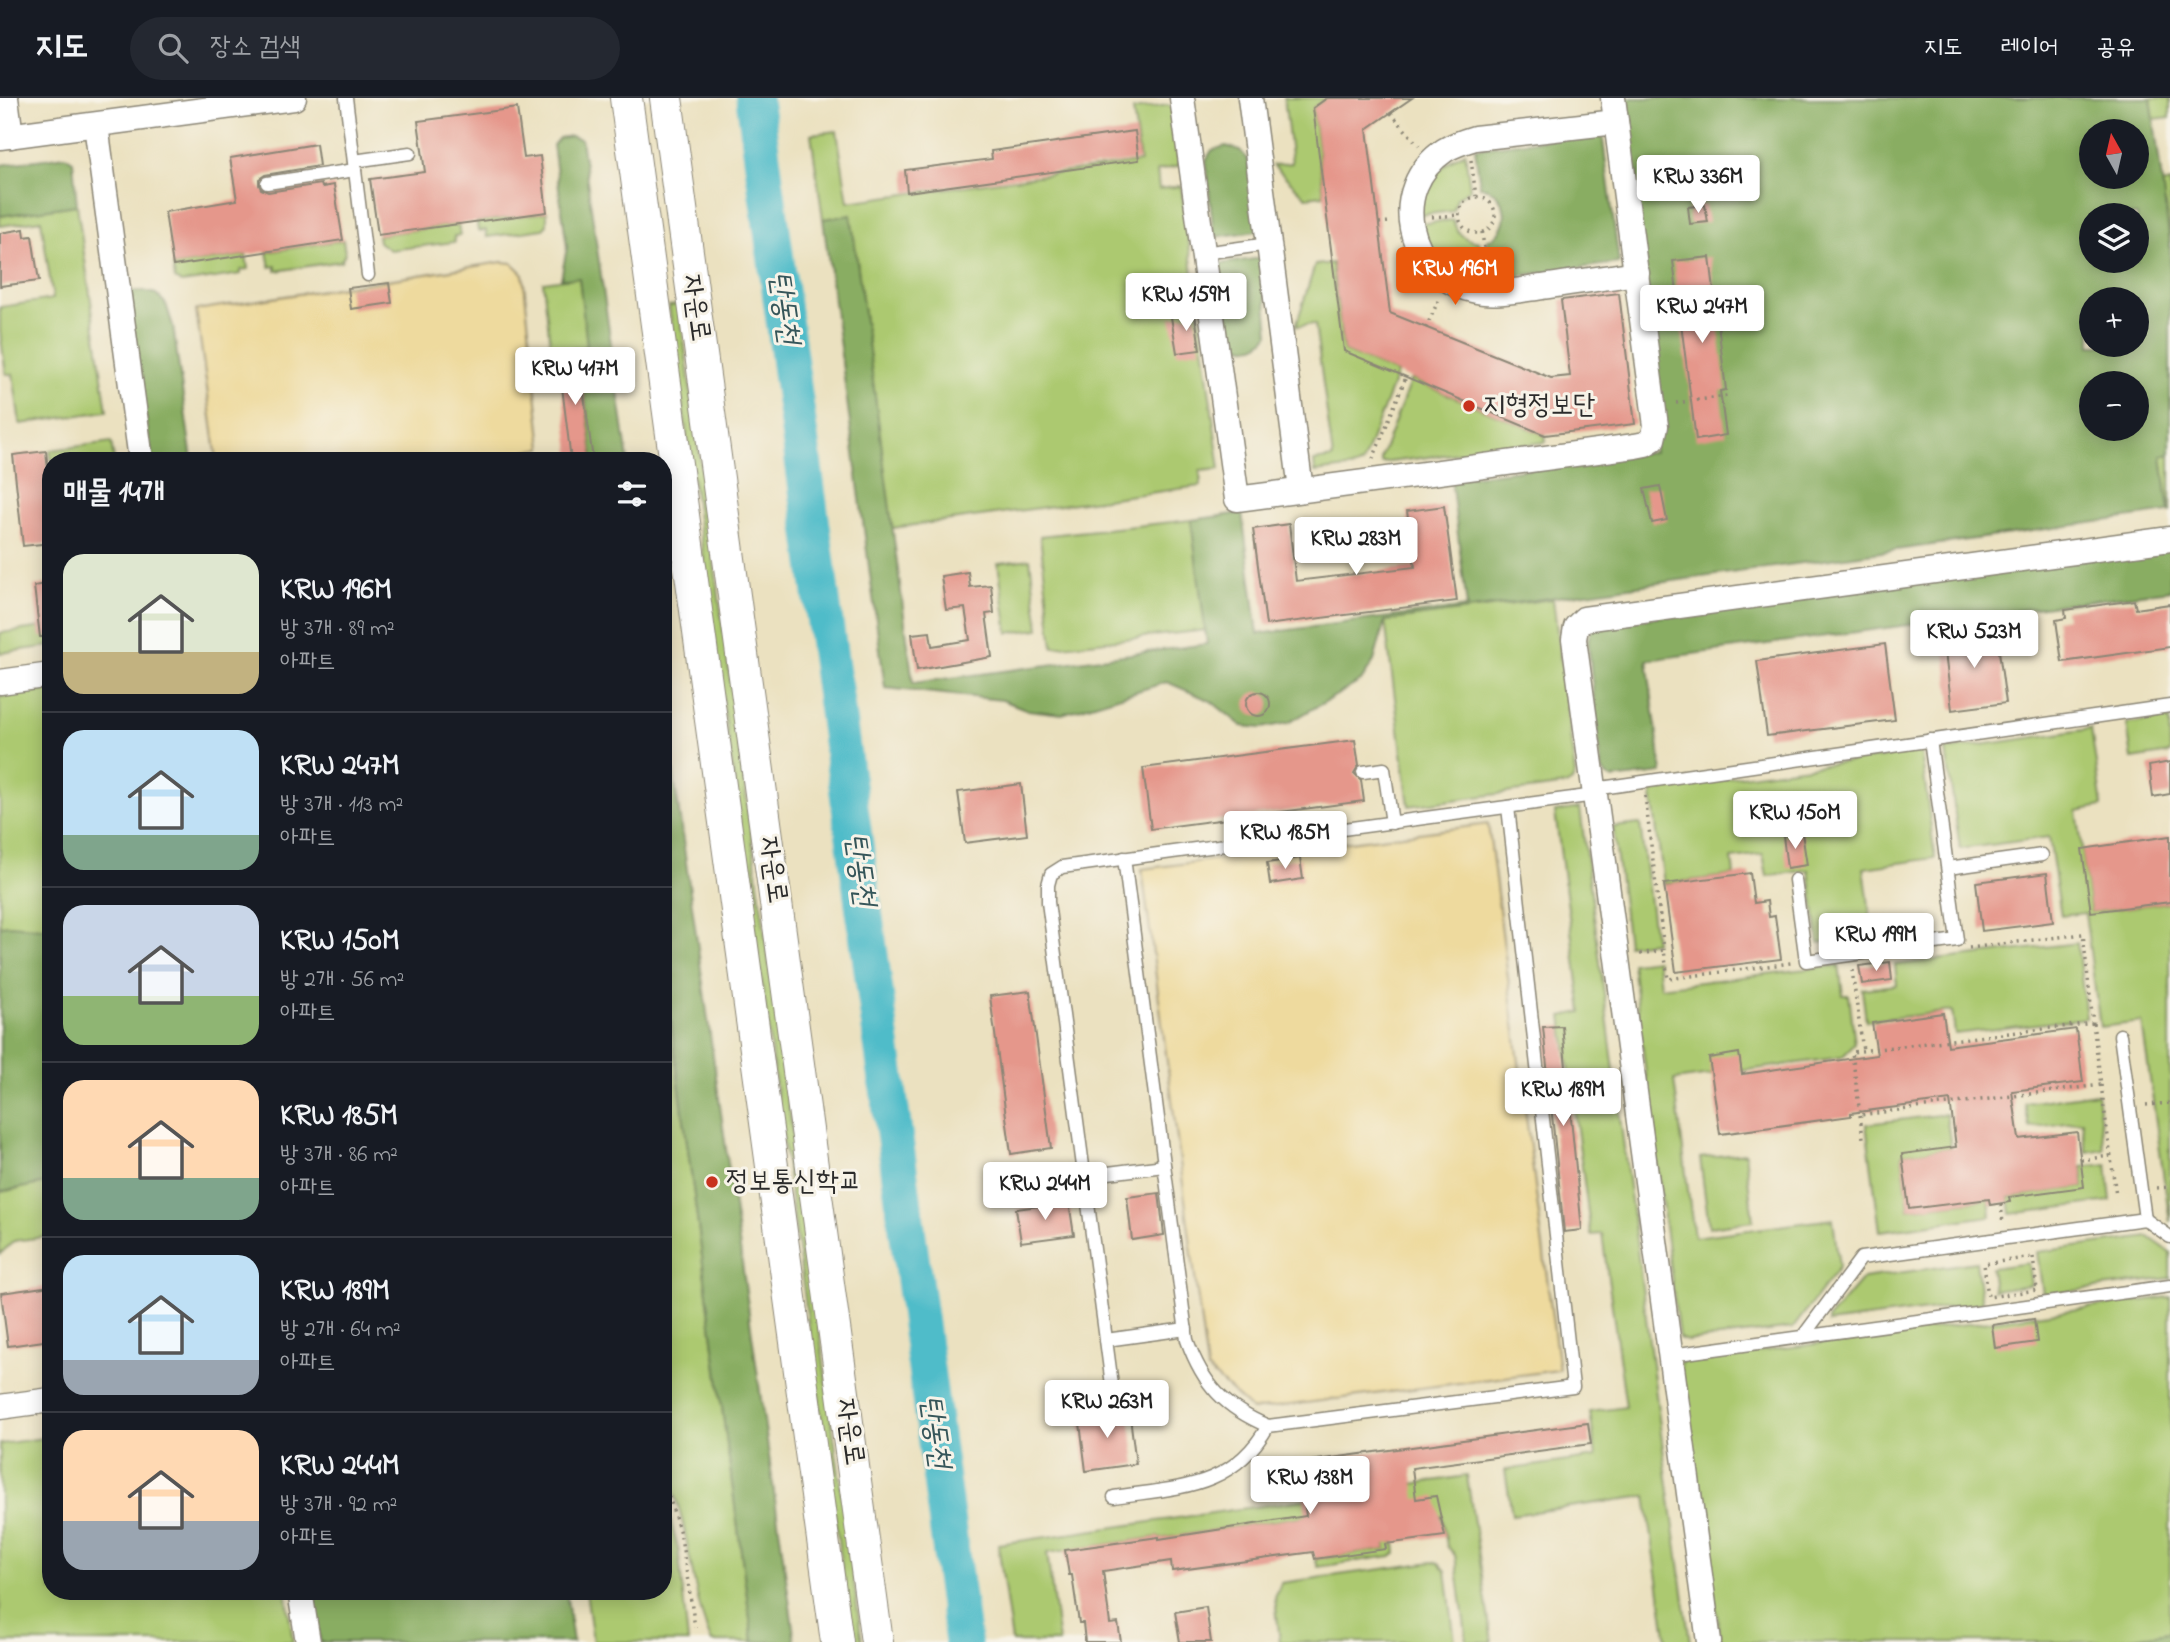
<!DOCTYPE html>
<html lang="ko">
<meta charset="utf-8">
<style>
body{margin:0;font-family:"Indie Flower","Poor Story",sans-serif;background:#242831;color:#f1f3f6;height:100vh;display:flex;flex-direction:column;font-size:26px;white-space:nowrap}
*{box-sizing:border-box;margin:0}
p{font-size:23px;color:#9ea1a6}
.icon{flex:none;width:38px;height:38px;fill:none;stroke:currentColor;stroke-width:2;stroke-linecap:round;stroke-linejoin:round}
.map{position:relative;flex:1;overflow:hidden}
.sheet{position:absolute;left:42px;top:354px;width:630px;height:1148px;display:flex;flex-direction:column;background:#171b24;border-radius:28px;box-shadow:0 4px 18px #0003}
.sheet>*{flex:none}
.needle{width:46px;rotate:352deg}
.tools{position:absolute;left:2079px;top:21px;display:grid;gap:14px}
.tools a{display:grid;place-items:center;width:70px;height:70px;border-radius:50%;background:#171b24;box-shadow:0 4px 18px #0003;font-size:35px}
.price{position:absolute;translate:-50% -60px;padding:0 16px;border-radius:7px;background:#fff;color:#222;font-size:23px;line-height:46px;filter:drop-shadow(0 2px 4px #0008)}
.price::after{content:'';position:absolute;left:50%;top:42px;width:21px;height:16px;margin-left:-10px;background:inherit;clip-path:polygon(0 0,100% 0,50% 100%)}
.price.active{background:#ea580c;color:#fff}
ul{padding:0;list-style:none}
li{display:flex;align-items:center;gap:21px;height:175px;padding:0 21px}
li+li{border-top:2px solid #363941}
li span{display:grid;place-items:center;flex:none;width:196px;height:140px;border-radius:21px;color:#555}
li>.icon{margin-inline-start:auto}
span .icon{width:84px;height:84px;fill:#fffc;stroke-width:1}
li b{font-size:30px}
h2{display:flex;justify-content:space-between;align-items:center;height:84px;padding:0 21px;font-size:30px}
header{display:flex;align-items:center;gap:42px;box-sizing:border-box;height:98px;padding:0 35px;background:#171b24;border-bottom:2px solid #363941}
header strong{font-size:33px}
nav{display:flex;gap:38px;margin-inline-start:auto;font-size:24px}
.search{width:490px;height:63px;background:#242831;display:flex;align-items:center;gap:18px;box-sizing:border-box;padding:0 24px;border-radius:38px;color:#9ea1a6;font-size:26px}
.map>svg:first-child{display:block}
.green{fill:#acc970;stroke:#6c7a4e;stroke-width:2}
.forest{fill:#89ad62;stroke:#5a6c46;stroke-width:2;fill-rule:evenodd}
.sand{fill:#eeda9e;stroke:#8c8264;stroke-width:2}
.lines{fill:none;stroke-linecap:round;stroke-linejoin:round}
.river{stroke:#4fbcc9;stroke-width:37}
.building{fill:#e5978b}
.service-casing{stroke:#8b8676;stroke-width:15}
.minor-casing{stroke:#8b8676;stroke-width:27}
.tertiary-casing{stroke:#8b8676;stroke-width:34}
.path{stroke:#8b8676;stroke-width:3.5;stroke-dasharray:2 5;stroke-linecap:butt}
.service{stroke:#fff;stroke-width:12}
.minor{stroke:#fff;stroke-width:24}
.tertiary{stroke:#fff;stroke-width:32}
.poi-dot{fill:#c8321e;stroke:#f7f3e8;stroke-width:2.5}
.labels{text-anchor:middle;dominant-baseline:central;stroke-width:6;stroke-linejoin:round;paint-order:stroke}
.street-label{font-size:28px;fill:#2b2b2b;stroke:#f7f3e8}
.poi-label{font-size:28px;fill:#2b2b2b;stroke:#f7f3e8;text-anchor:start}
.water-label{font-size:30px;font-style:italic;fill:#36565a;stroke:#f7f3e8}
</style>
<header>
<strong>지도</strong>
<div class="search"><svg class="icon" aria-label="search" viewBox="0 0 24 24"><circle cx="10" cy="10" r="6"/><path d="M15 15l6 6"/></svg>장소 검색</div>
<nav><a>지도</a><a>레이어</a><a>공유</a></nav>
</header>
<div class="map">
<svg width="2170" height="1544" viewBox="0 0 2170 1544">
<rect width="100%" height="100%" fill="#f7f3e8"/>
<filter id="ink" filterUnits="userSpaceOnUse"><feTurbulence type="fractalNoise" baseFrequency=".0143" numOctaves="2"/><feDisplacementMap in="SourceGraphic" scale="14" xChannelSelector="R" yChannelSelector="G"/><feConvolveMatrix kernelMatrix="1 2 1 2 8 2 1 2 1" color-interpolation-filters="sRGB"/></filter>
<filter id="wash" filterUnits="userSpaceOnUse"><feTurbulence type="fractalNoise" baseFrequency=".00686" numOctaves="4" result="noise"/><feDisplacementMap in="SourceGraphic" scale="28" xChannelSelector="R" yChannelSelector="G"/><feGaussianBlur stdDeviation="1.57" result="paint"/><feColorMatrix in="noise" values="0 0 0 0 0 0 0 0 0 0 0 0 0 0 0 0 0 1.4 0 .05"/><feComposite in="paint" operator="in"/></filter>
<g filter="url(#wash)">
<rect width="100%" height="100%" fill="#ebe1c0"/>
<g class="green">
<path d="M1284,0H1327L1313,10L1324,97L1306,99L1273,67L1292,65Z"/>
<path d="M2151,0H2170V20L2154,22Z"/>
<path d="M1168,7L1172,10L1179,68L1157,73L1159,91L1181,88L1220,371L1200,373L1201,388L892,430L851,117L823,121L811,36L837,33L848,104L1140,64L1133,12Z"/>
<path d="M1465,54L1470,91L1457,100L1453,113L1419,117C1423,85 1437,69 1465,54Z"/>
<path d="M2170,85V145L2162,87Z"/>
<path d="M77,107L107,313L20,326L13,276H6L0,234V209L53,201L41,122L0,128V118Z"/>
<path d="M547,114V127L543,131L487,139L486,132L478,133L477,124Z"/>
<path d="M1453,122C1457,136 1464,142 1479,144L1484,181C1445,180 1434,156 1419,126Z"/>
<path d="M458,126L460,137L454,138L455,144L390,152L379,144L378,137Z"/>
<path d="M343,142L345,155L341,163L276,173V168L270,169L267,154Z"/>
<path d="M246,157L248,171L241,172V176L182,185L175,181L173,168Z"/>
<path d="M1332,165L1344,253L1397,275L1362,366L1356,369L1315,374L1314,363L1333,360L1315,226L1296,228L1315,167Z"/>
<path d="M579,179L588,249L551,253L543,184Z"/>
<path d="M679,207L862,1544H852L669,208Z"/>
<path d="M1411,281L1545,337L1546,344L1381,365V360Z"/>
<path d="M111,344L114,362H51L50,352Z"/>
<path d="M2170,356V414H2169L2162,357Z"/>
<path d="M1191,422L1206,532L1053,549L1040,438Z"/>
<path d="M1030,461L1039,531L1008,535L998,465Z"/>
<path d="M1553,501L1575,676L1572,683L1566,687L1409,708L1385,523Z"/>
<path d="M51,528V548L0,555V535Z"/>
<path d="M51,592V831L0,828V599Z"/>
<path d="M2169,620L2170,655L2132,661L2127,626Z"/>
<path d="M2091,631L2102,708L2077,713L2091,814L2170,804V1124L2142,924L2100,929L2085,815L2061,818L2049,739L1960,751L1946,652Z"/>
<path d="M1921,654L1935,760L1864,770L1873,838L1819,845L1809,772L1767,778L1763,756L1732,760L1734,777L1664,786L1651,690Z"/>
<path d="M1580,710L1663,1351L1690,1544H1667L1646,1398L1512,1417L1505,1372L1596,1359L1590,1314L1626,1309L1602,1136L1591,1137L1562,918L1582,914L1555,714Z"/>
<path d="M1640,726L1655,844L1628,847L1613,729Z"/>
<path d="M2077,845L2086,920L1955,936L1952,913L1866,923L1862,891L1897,887L1895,867Z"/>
<path d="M1657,862L1660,889L1839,867L1843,897H1849L1855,946L1842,959L1674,982L1694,1139L1833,1121L1839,1169L1793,1230L1687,1243L1679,1240L1632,865Z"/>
<path d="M663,863L753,1544H712L710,1540C688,1485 691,1423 663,1369Z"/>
<path d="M2097,995L2104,1051L2086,1054L2082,1023L2029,1030L2025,1005Z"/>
<path d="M1946,1016L1951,1050L1902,1056L1909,1111L1989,1101L1991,1118L1880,1133L1866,1026Z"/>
<path d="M1745,1055L1753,1123L1709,1129L1700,1060Z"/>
<path d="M2107,1066L2111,1103L2011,1116L2009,1099L2084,1089L2082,1069Z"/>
<path d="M51,1084V1138L14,1143L0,1156V1094Z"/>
<path d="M2149,1139L2170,1154V1180L2043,1197L2037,1154Z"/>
<path d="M1976,1164L1982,1205L1828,1225V1221L1863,1180Z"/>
<path d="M2028,1165L2031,1187L1994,1192L1991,1170Z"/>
<path d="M2170,1199V1534L2101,1544H1721L1680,1264Z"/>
<path d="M51,1339V1493H286L293,1544H0V1346Z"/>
<path d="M1467,1378L1492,1544H1467L1455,1457L1447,1448L1442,1418L1389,1425L1392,1445H1395L1396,1456L1391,1458L1318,1469L1315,1461L1386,1451L1382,1422L1306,1418L1159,1441L1158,1439L1047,1455L1059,1544H1012L998,1446Z"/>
<path d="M663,1396L678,1451L688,1544H593L586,1493H663Z"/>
<path d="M1433,1464L1439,1465L1446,1473L1455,1544H1280L1275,1500L1281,1485Z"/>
</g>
<g class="forest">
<path d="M1622,0H2151L2170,145V356L2162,358L2169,414L1385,523L1374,563L1361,583L1288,625L1262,630L1242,628L1211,603L1167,584L1062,616L1028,612L1002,602L885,590L823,121L851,117L913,585L1207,546L1191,422L1242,415L1258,536L1467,509L1451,381L1654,354ZM2091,33H2137V79H2091ZM2091,117H2137V163H2091ZM2091,201H2137V247H2091ZM2091,285H2137V331H2091Z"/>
<path d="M1602,35L1619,165L1491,181L1487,143C1514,130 1509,95 1480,88L1475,50Z"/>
<path d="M571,38L581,41L628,362H593L578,250L587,248L579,180L561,181L567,149L553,47L559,40Z"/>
<path d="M1226,48L1240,52L1248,62L1258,133L1214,139L1206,62L1212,52Z"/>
<path d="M65,58L73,63L77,107L0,118V67Z"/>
<path d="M1262,160L1269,236C1258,252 1238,255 1228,236L1218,166Z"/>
<path d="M143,193L156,196L166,206L173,228L192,362H152L127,194Z"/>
<path d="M2170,450V492L1647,562L1662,675L1613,681L1607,678L1601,670L1588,542L1591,533L1600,527Z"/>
<path d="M663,600L795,1544H753L663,863Z"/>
<path d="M10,827L51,831V1084L0,1094V828Z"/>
<path d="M314,1493H566L573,1544H320Z"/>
<path d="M2170,1534V1544H2101Z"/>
</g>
<g class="sand">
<path d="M502,164L512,165L523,176L542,350L514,356V362H217L196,212Z"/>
<path d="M1488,726L1559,1272L1252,1312L1207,1271L1142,771Z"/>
</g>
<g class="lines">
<path class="river" d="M754,0L963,1544"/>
</g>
<g id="blocks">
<g class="building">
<path d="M1327,0H1412L1367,31L1390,215L1551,280L1570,278L1561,202L1619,195L1635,326L1545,337L1344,253L1313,10Z"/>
<path d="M517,10L524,60L540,58L547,114L378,137L370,81L425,74L418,23Z"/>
<path d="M1135,33L1139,62L907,94L905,72L992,61L991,53Z"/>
<path d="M316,46L319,68L265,77L259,81V87L261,91L268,94L321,86L322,89L334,87L343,142L173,168L165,114L237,102L230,60Z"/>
<path d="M1705,107L1708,124L1690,126L1688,109Z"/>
<path d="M24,131L25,139L32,138L39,183L0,188V135Z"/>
<path d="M1710,159L1726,292L1720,293L1726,337L1696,342L1673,163Z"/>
<path d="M389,185L392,205L351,211L348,190Z"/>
<path d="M1195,216L1200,252L1177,255L1171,219Z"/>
<path d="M578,253L593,362H571L558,256Z"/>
<path d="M46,353L51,400V445L23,448L13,357Z"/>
<path d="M1660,388L1667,422L1652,425L1644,391Z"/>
<path d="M1444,408L1457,503L1266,527L1253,431L1289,426L1296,483L1415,469L1407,413Z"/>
<path d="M968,474L970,489L991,487L994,515L986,516L992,559L917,572L912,536L930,534L932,548L970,542L965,510L946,512L941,478Z"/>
<path d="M51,485V539H40L34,488Z"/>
<path d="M2134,502L2136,511L2170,506V549L2062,564L2056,522L2066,520L2065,512Z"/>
<path d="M1996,531L2006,605L1952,612L1943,538Z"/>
<path d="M1885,546L1895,622L1767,638L1757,563Z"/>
<circle cx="1258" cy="606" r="12"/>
<path d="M1355,642L1359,667L1354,675L1361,682L1364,703L1151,731L1143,670Z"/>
<path d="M2170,664V696L2153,699L2149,668Z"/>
<path d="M1021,686L1027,737L965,745L958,694Z"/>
<path d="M1802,735L1807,767L1787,770L1783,738Z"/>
<path d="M2170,738V804L2091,814L2082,751Z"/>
<path d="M1300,760L1303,781L1270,786L1267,765Z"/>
<path d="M1750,775L1754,805L1767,803L1769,819L1775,818L1781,861L1676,874L1664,786Z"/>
<path d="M2047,775L2053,824L1982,833L1976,784Z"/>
<path d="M1890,864L1892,882L1862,886L1859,868Z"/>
<path d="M1030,893L1051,1050L1011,1056L990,898Z"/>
<path d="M1943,915L1948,948L2076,931L2083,984L2012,993L2019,1041L2077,1034L2084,1089L2009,1099L2010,1104L1990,1107L1989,1101L1909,1111L1902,1056L1956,1049L1950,1002L1851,1015V1018L1720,1036L1709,960L1739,955L1742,976L1877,957L1872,925Z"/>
<path d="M1562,928L1582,1132L1564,1134L1543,929Z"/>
<path d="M1159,1095L1164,1137L1132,1142L1127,1099Z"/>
<path d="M1069,1104L1074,1137L1021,1144L1016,1111Z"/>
<path d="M51,1188V1242L8,1248L1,1195Z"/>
<path d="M2034,1221L2037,1244L1995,1250L1992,1227Z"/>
<path d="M1129,1311L1136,1366L1086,1373L1079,1317Z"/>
<path d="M1588,1325L1591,1346L1412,1370L1416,1401L1436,1398L1445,1438L1385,1446L1386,1451L1315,1461L1313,1454L1172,1473L1171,1463L1103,1473L1110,1526L1118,1525L1121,1544H1085L1083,1525H1079L1072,1477H1069L1065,1452L1159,1439V1441L1306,1418L1302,1385L1261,1390L1258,1370Z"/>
<path d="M1206,1509L1211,1544H1180L1175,1514Z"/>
</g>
</g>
</g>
<g filter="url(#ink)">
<use href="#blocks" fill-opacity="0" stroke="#8b8676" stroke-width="2"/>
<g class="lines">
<defs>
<g id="service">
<path d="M346,0L368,177"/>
<path d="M354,63L410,55"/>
<path d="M267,85L355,72"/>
<path d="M1203,155L1269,146"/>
<path d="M1363,674L1384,671L1392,725"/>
<path d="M1594,691L2170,608"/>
<path d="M1124,760L1187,1242C1203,1287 1225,1310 1268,1328L1573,1289L1508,709"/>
<path d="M1948,770L2042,757"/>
<path d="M1795,782L1806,863L1957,842L1930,642"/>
<path d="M2120,937L2145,1121"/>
<path d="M1084,1078L1164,1068"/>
<path d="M1804,1237L1861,1160L2145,1121L2170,1139"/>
<path d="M1106,1242L1186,1231"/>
<path d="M1671,1257L2170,1188"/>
<path d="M1112,1287L1048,804V787L1051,776L1062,769L1595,697"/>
<path d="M1114,1399C1179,1389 1232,1391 1268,1328"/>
</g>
<g id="minor">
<path d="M6,0L11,38"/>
<path d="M1182,0L1237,401L1635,348L1645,346L1653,341L1656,328L1613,0"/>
<path d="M1250,0L1301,392"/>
<path d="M1616,24L1475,40C1465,43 1455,46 1445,52C1387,91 1406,175 1472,192C1494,198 1520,192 1542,189C1573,184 1605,180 1637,175"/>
<path d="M96,27L141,362"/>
<path d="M0,39L294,0"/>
<path d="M0,584L51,577"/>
<path d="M0,1309L51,1302"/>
<path d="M300,1493L308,1544"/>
<path d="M1709,1544L1574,541L1576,529L1584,521L2170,441"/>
</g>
<g id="tertiary">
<path d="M626,0L837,1544"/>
<path d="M666,0L877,1544"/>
</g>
</defs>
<use href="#service" class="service-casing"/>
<use href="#minor" class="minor-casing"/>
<use href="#tertiary" class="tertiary-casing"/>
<g class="path">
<path d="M1391,15L1419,48"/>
<path d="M1471,62L1476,98"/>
<circle cx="1477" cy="117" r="18"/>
<path d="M1432,119L1458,117"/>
<path d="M1379,125L1390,124"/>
<path d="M1482,134L1487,174"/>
<path d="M1426,230L1439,201"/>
<path d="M1676,305L1727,298"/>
<path d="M1373,361L1406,279"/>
<path d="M1645,698L1664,852"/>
<path d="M1969,850L2083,836L2093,925"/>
<path d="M1640,856L1664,852L1668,881L1791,865"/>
<path d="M1852,872L1863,953"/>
<path d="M2093,925L2101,987L1860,1017L1852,954Z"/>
<path d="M2101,987L2116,1097"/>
<path d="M2146,1007L2170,1005"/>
<path d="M1860,1017L1863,1040"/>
<path d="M2081,1062L2110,1058"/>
<path d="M2157,1090L2170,1089"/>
<path d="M2001,1106L2003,1126"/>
<path d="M2033,1159L2037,1192L1988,1199L1984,1166Z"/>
<path d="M663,1378L681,1439L695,1529"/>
</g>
<use href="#service" class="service"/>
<use href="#minor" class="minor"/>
<use href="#tertiary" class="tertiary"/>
</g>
</g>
<g class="poi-dot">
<circle cx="1469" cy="308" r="7"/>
<circle cx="712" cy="1084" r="7"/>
</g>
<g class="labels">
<g class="street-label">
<text transform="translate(695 210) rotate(82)">자운로</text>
<text transform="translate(772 772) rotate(82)">자운로</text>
<text transform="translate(849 1334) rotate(82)">자운로</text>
</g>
<g class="poi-label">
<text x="1483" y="308">지형정보단</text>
<text x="726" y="1084">정보통신학교</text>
</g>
<g class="water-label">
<text transform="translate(783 210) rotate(82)">탄동천</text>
<text transform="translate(859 772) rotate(82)">탄동천</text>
<text transform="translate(934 1334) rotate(82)">탄동천</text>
</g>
</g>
</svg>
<div class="tools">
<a><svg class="needle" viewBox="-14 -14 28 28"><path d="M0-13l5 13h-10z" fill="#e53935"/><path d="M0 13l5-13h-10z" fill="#9ea1a6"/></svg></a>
<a><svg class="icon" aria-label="layers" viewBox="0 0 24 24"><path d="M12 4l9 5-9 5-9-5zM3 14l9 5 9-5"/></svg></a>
<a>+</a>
<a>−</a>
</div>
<b class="price" style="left:1698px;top:117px">KRW 336M</b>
<b class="price active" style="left:1455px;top:209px">KRW 196M</b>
<b class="price" style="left:1186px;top:235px">KRW 159M</b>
<b class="price" style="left:1702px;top:247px">KRW 247M</b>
<b class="price" style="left:575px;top:309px">KRW 417M</b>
<b class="price" style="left:1356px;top:479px">KRW 283M</b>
<b class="price" style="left:1974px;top:572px">KRW 523M</b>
<b class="price" style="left:1795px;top:753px">KRW 150M</b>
<b class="price" style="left:1285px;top:773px">KRW 185M</b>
<b class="price" style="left:1876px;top:875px">KRW 199M</b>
<b class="price" style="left:1563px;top:1030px">KRW 189M</b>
<b class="price" style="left:1045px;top:1124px">KRW 244M</b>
<b class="price" style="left:1107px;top:1342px">KRW 263M</b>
<b class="price" style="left:1310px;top:1418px">KRW 138M</b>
<section class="sheet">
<h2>매물 14개<svg class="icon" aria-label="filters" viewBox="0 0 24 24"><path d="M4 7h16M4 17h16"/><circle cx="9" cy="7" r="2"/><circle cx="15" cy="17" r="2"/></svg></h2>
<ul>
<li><span style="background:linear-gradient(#dfe7d0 70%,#c2b280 0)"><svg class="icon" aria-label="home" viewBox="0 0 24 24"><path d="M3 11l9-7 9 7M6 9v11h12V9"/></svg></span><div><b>KRW 196M</b><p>방 3개 · 89 m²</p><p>아파트</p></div></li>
<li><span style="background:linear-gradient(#bfe0f5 75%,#7fa58c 0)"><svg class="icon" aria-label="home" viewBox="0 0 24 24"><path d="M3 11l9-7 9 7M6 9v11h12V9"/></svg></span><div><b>KRW 247M</b><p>방 3개 · 113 m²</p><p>아파트</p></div></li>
<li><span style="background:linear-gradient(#c9d6e8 65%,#8fb573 0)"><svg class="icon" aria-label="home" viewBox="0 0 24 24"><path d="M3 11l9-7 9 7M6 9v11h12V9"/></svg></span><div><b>KRW 150M</b><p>방 2개 · 56 m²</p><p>아파트</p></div></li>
<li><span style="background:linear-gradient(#ffd9b3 70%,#7fa58c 0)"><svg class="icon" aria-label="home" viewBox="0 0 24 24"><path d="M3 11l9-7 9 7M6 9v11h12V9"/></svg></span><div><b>KRW 185M</b><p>방 3개 · 86 m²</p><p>아파트</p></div></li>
<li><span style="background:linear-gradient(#bfe0f5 75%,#9aa5b1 0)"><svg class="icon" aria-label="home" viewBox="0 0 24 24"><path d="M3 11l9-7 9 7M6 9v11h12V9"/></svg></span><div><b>KRW 189M</b><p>방 2개 · 64 m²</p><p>아파트</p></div></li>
<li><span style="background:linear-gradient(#ffd9b3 65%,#9aa5b1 0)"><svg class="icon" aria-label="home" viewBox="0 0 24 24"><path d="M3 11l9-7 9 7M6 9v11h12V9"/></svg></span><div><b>KRW 244M</b><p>방 3개 · 92 m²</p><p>아파트</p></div></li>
</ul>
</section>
</div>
